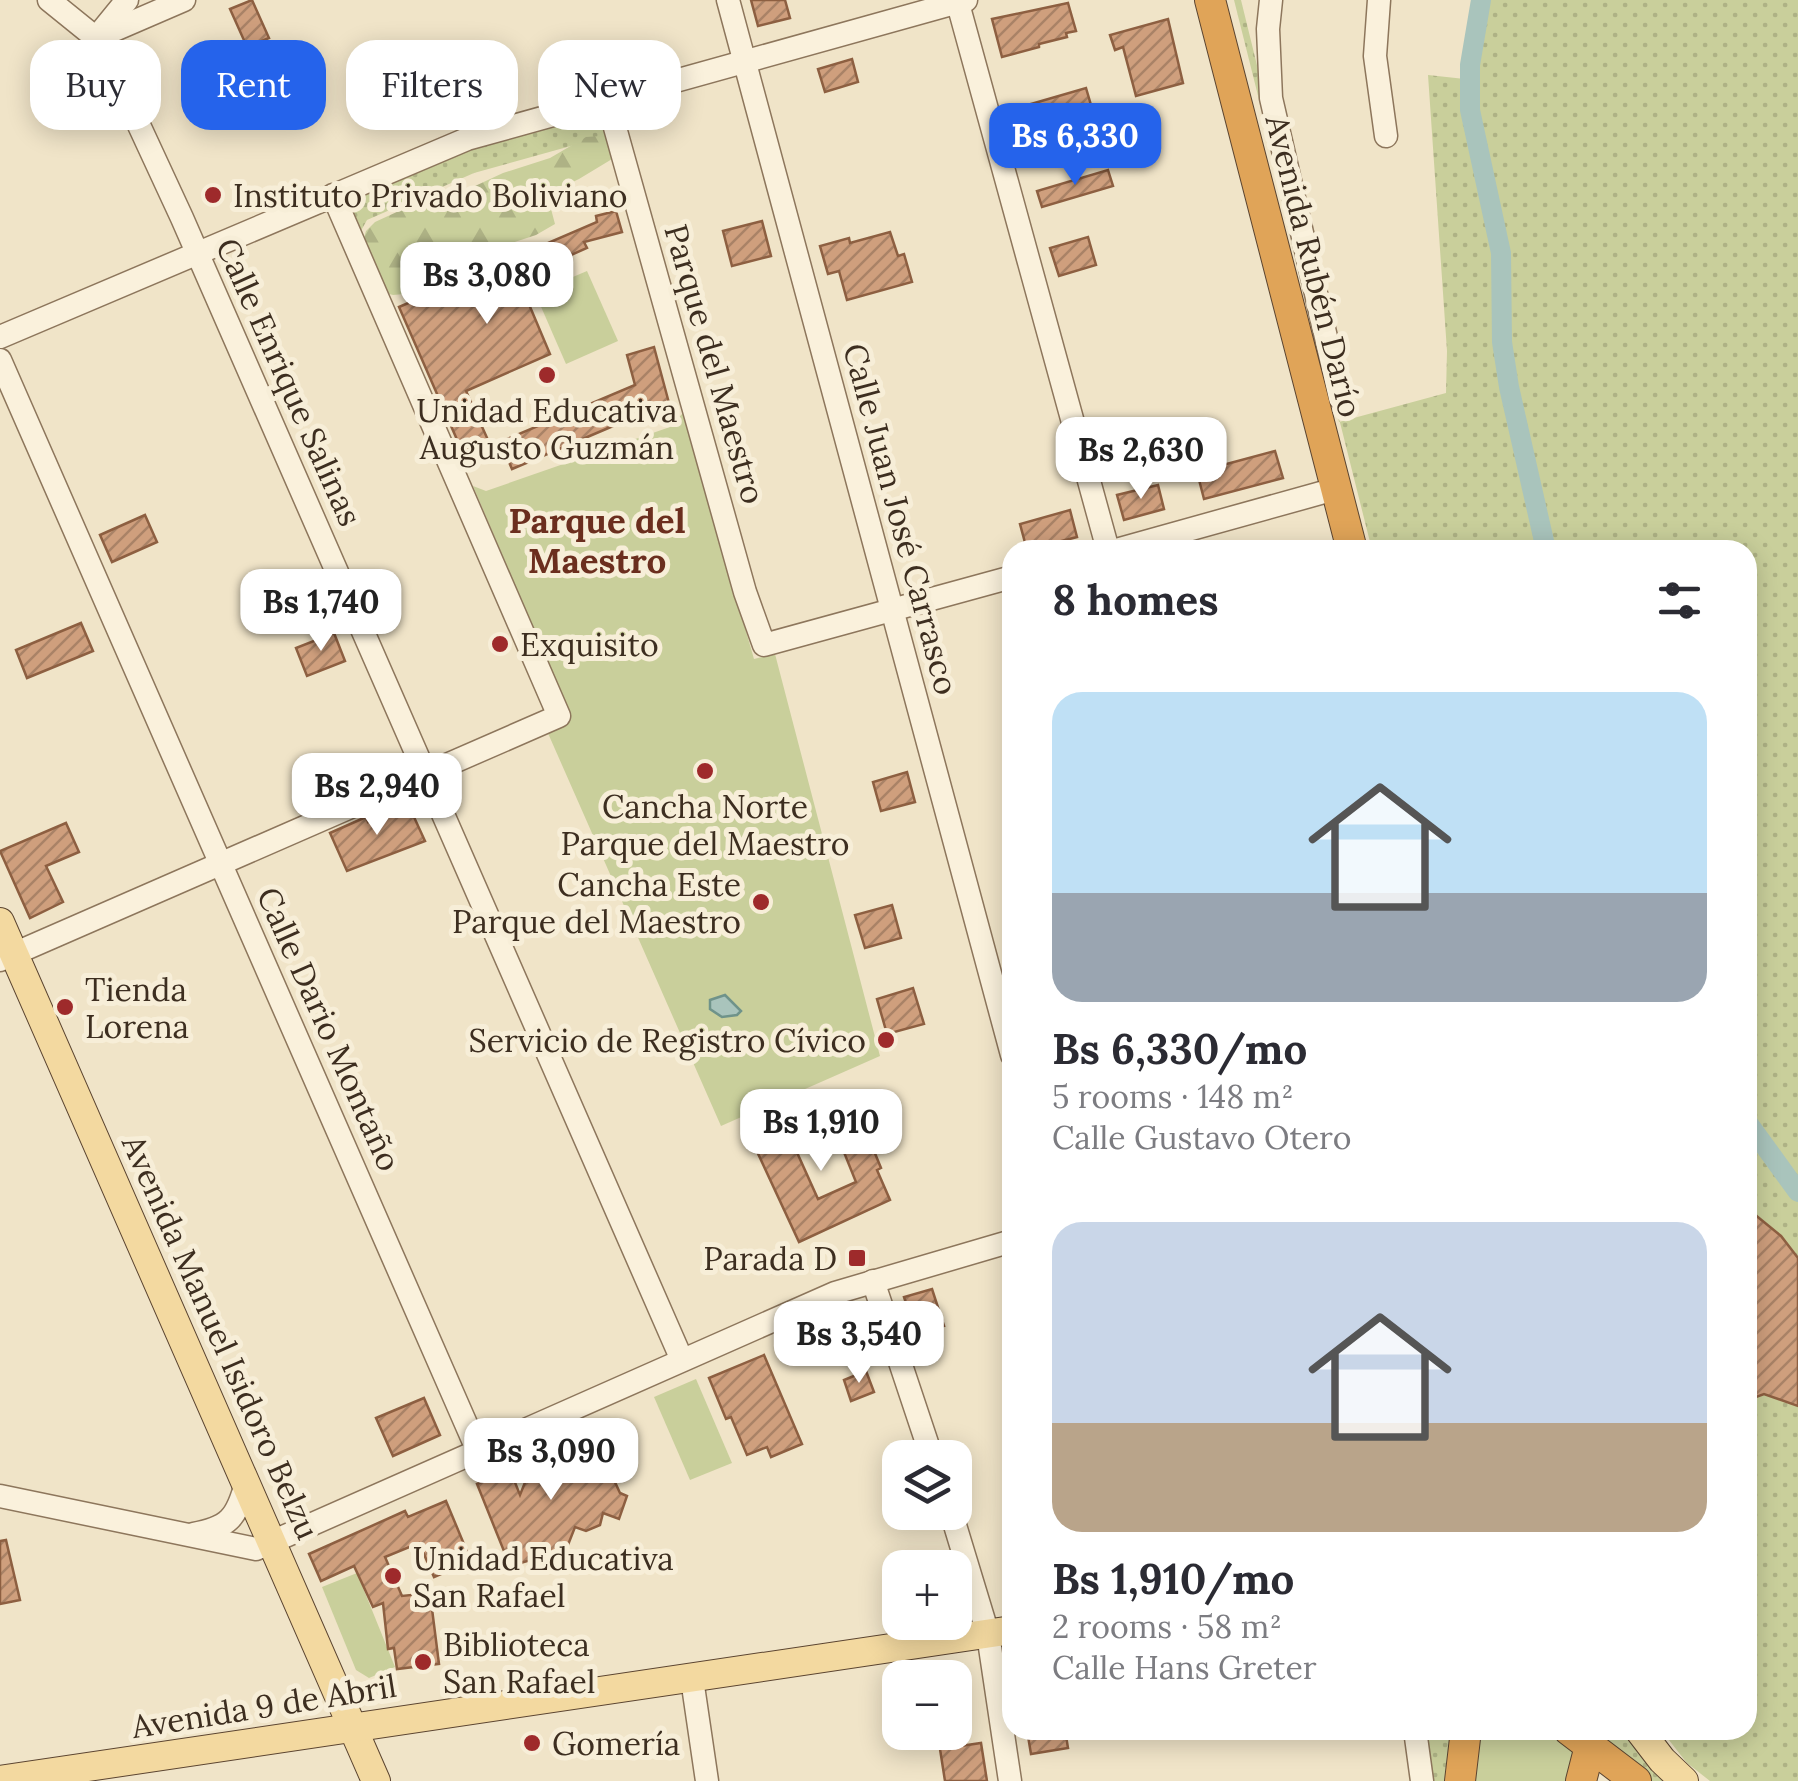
<!DOCTYPE html>
<meta charset="utf-8">
<style>
body{margin:0;font-family:Lora,serif;background:#f2f2f3;color:#2b2b33;height:100vh;display:flex;flex-direction:column;font-size:38px;white-space:nowrap}
*{box-sizing:border-box;margin:0}
p{font-size:32px;color:#7c7c81}
.icon{flex:none;width:55px;height:55px;fill:none;stroke:currentColor;stroke-width:2;stroke-linecap:round;stroke-linejoin:round}
.map{position:relative;flex:1;overflow:hidden}
.details{position:absolute;left:1002px;top:540px;width:755px;height:1200px;display:flex;flex-direction:column;background:#fff;border-radius:30px;box-shadow:0 5px 25px #0003}
.details>*{flex:none}
.banner{position:absolute;left:30px;top:40px;width:822px;height:90px;display:flex;gap:20px}
.controls{position:absolute;left:882px;top:1440px;display:grid;gap:20px}
.controls a{display:grid;place-items:center;width:90px;height:90px;border-radius:20px;background:#fff;box-shadow:0 5px 25px #0003;font-size:50px}
.price{position:absolute;translate:-50% -85px;padding:0 22px;border-radius:20px;background:#fff;color:#222;font-size:32px;line-height:65px;filter:drop-shadow(0 2px 5px #0008)}
.price::after{content:'';position:absolute;left:50%;top:60px;width:30px;height:22px;margin-left:-15px;background:inherit;clip-path:polygon(0 0,100% 0,50% 100%)}
.price.active{background:#2563eb;color:#fff}
ul{padding:0;list-style:none}
li{display:grid;align-content:center;gap:20px;height:530px;padding:0 50px}
li span{display:grid;place-items:center;height:310px;border-radius:30px;color:#555}
li>.icon{margin-inline-start:auto}
span .icon{width:180px;height:180px;fill:#fffc;stroke-width:1}
li b{font-size:42px}
h2{display:flex;justify-content:space-between;align-items:center;height:120px;padding:0 50px;font-size:42px}
.pill{padding:0 35px;border-radius:30px;background:#fff;box-shadow:0 5px 25px #0003;font-size:35px;line-height:90px}
.pill.active{background:#2563eb;color:#fff}
.map>svg:first-child{display:block}
.grass{fill:url(#grass-dots)}
.forest{fill:url(#forest-firs)}
.green{fill:#c9cf9b}
.water{fill:#a9c4bc;stroke:#6f938a;stroke-width:2.5}
.lines{fill:none;stroke-linecap:round;stroke-linejoin:round}
.canal{stroke:#a9c4bc;stroke-width:20}
.building{fill:url(#building-hatch);stroke:#8d5f41;stroke-width:2.5}
.minor-casing{stroke:#8d765c;stroke-width:25}
.major-casing{stroke:#5b4430;stroke-width:30}
.highway-casing{stroke:#5b4430;stroke-width:32}
.minor{stroke:#faf1dc;stroke-width:22}
.major{stroke:#f3d9a0;stroke-width:28}
.highway{stroke:#e0a458;stroke-width:30}
.poi-dot{fill:#9e2a2b;stroke:#f7eed8;stroke-width:4}
.labels{text-anchor:middle;dominant-baseline:central;stroke-width:10;stroke-linejoin:round;paint-order:stroke}
.poi-label{font-size:32px;fill:#3d2e20;stroke:#f7eed8;text-anchor:start}
.street-label{font-size:32px;fill:#3d2e20;stroke:#f7eed8}
.neighbourhood-label{font-size:35px;font-weight:bold;fill:#6b2e1e;stroke:#f7eed8}
</style>
<div class="map">
<svg width="1798" height="1781" viewBox="0 0 1798 1781">
<defs>
<pattern id="grass-dots" width="8" height="8" patternUnits="userSpaceOnUse" patternTransform="scale(2.5)"><rect width="8" height="8" fill="#c9cf9b"/><path d="M2 2h.1M6 6h.1" fill="none" stroke="#aeb285" stroke-width="1.8" stroke-linecap="round"/></pattern>
<pattern id="forest-firs" width="22" height="20" patternUnits="userSpaceOnUse" patternTransform="scale(2.5)"><rect width="22" height="20" fill="#c9cf9b"/><path d="M5 1l3.5 6h-7zM16 11l3.5 6h-7z" fill="#aeb285"/></pattern>
<pattern id="building-hatch" width="6" height="6" patternUnits="userSpaceOnUse" patternTransform="scale(2.5)"><rect width="6" height="6" fill="#cf9f7d"/><path d="M-1 1l2-2M0 6l6-6M5 7l2-2" fill="none" stroke="#a98266"/></pattern>
</defs>
<rect width="100%" height="100%" fill="#f0e4c8"/>
<g class="grass">
<path d="M1234,0H1241L1302,249L1339,422L1446,393L1447,351L1428,75L1474,80L1487,0H1798V1781H1710L1687,1763L1661,1730H1748V550H1372Z"/>
<path d="M595,110L603,114L609,146L596,139L474,173L367,220L358,236L350,209L352,200L457,149Z"/>
<path d="M1423,1730H1457L1451,1781H1431Z"/>
<path d="M1601,1730H1626L1667,1781H1650L1601,1745Z"/>
</g>
<path class="forest" d="M602,136L624,140L627,150L579,179L552,192L551,209L555,224L536,235L467,258L416,293L393,295L367,288L357,261L366,231L375,222L425,199L460,193L503,173L550,158L586,137Z"/>
<g class="green">
<path d="M587,271L618,341L566,364L535,293Z"/>
<path d="M683,413L754,659L775,654L880,1056L721,1126L547,731L571,718L473,486L486,491L670,427Z"/>
<path d="M696,1379L732,1463L690,1480L654,1397Z"/>
<path d="M357,1573L395,1667L369,1678L356,1670L322,1587Z"/>
<path d="M1476,1730H1555L1581,1750L1572,1781H1470Z"/>
</g>
<path class="water" d="M725,995L741,1011L737,1015L722,1017L710,1009V1000Z"/>
<g class="lines">
<g class="canal">
<path d="M1481,0L1470,65V110L1501,253L1502,342L1509,387L1546,550"/>
<path d="M1748,1123L1798,1192"/>
</g>
</g>
<g class="building">
<path d="M252,0L269,38L247,47L230,9Z"/>
<path d="M751,0H785L790,18L758,26Z"/>
<path d="M1068,3L1076,31L1066,33L1067,37L1039,44V47L1002,57L992,19Z"/>
<path d="M1168,19L1183,83L1136,96L1123,47L1115,50L1110,35Z"/>
<path d="M852,59L858,82L825,92L818,69Z"/>
<path d="M443,61L464,108L442,117L421,71Z"/>
<path d="M1086,88L1093,112L1021,132L1014,109Z"/>
<path d="M1108,170L1113,186L1042,207L1037,191Z"/>
<path d="M616,211L622,232L584,242L587,248L521,277L524,282L520,283L550,354L466,391L488,440L462,451L399,307L597,222L596,216Z"/>
<path d="M762,221L771,256L732,266L723,231Z"/>
<path d="M890,232L898,256L904,254L912,282L847,300L839,271L828,274L820,246L849,238L850,243Z"/>
<path d="M1088,237L1096,265L1059,276L1050,248Z"/>
<path d="M654,347L669,403L630,413L632,418L512,469L500,442L635,385L627,355Z"/>
<path d="M1275,451L1283,478L1204,499L1197,472Z"/>
<path d="M1158,485L1164,509L1124,520L1117,495Z"/>
<path d="M1070,510L1077,537L1027,550L1020,524Z"/>
<path d="M145,515L157,542L112,562L100,535Z"/>
<path d="M81,623L93,651L27,678L16,650Z"/>
<path d="M334,633L345,661L307,676L296,648Z"/>
<path d="M907,772L915,802L881,811L873,782Z"/>
<path d="M408,804L425,841L347,871L330,833L366,817L368,822Z"/>
<path d="M66,823L79,852L46,866L63,902L30,918L0,851Z"/>
<path d="M892,905L901,938L865,948L855,915Z"/>
<path d="M913,988L924,1024L887,1034L877,999Z"/>
<path d="M853,1100L881,1168L877,1170L890,1200L799,1242L748,1132L781,1117L818,1199L856,1182L827,1110Z"/>
<path d="M1748,1209L1781,1236L1798,1258V1406L1764,1394L1748,1400Z"/>
<path d="M932,1289L944,1326L916,1334L904,1297Z"/>
<path d="M764,1355L802,1444L771,1457L767,1447L747,1455L731,1417L726,1419L709,1378Z"/>
<path d="M866,1371L874,1392L851,1401L844,1380Z"/>
<path d="M424,1398L440,1435L393,1456L376,1418Z"/>
<path d="M581,1442L604,1451L599,1463L608,1467L620,1493L627,1496L619,1519L603,1513L600,1525L586,1531L575,1527L566,1550L510,1566L477,1484L510,1470L520,1495L534,1460L547,1466L552,1456L565,1450L577,1454Z"/>
<path d="M446,1501L471,1561L434,1577L419,1543L385,1557L402,1596L430,1593L439,1664L397,1669L394,1648L388,1649L383,1603L373,1607L354,1566L321,1581L309,1554L405,1511L408,1517Z"/>
<path d="M6,1540L20,1600L0,1604V1541Z"/>
<path d="M1027,1730H1065L1068,1748L1031,1754Z"/>
<path d="M981,1743L987,1781H945L940,1749Z"/>
</g>
<g class="lines">
<defs>
<g id="minor">
<path d="M49,0L96,38L106,54L182,218L682,1360"/>
<path d="M728,0L1012,1055"/>
<path d="M957,0L1108,550"/>
<path d="M1271,0L1268,29L1271,98L1340,398"/>
<path d="M1379,0L1375,56L1386,136"/>
<path d="M101,32L127,0"/>
<path d="M96,38L184,0"/>
<path d="M607,99L745,592L764,645L1012,577"/>
<path d="M0,337L467,139L966,0"/>
<path d="M0,360L477,1449"/>
<path d="M1116,550L1335,489"/>
<path d="M0,960L559,716L333,195"/>
<path d="M873,1281L932,1458"/>
<path d="M0,1496L256,1549L835,1293L1012,1241"/>
<path d="M951,1512L988,1634L1010,1781"/>
<path d="M193,1534C228,1528 237,1518 246,1483"/>
<path d="M692,1679L707,1781"/>
<path d="M1415,1730L1422,1781"/>
</g>
<g id="major">
<path d="M0,922L376,1781"/>
<path d="M1639,1730L1662,1760L1684,1781"/>
<path d="M0,1780L1012,1630"/>
</g>
<g id="highway">
<path d="M1210,0L1352,550"/>
<path d="M1569,1730L1636,1781"/>
<path d="M1460,1781L1466,1730"/>
<path d="M1581,1781L1590,1746L1589,1730"/>
</g>
</defs>
<use href="#minor" class="minor-casing"/>
<use href="#major" class="major-casing"/>
<use href="#highway" class="highway-casing"/>
<use href="#minor" class="minor"/>
<use href="#major" class="major"/>
<use href="#highway" class="highway"/>
</g>
<g class="poi-dot">
<circle cx="213" cy="195" r="10"/>
<circle cx="547" cy="375" r="10"/>
<circle cx="500" cy="644" r="10"/>
<circle cx="705" cy="771" r="10"/>
<circle cx="761" cy="902" r="10"/>
<circle cx="65" cy="1007" r="10"/>
<circle cx="886" cy="1040" r="10"/>
<rect x="847" y="1248" width="20" height="20" rx="5"/>
<circle cx="393" cy="1576" r="10"/>
<circle cx="423" cy="1662" r="10"/>
<circle cx="532" cy="1743" r="10"/>
</g>
<g class="labels">
<g class="poi-label">
<text x="233" y="195">Instituto Privado Boliviano</text>
<text x="547" y="410" text-anchor="middle">Unidad Educativa<tspan x="547" dy="37">Augusto Guzmán</tspan></text>
<text x="520" y="644">Exquisito</text>
<text x="705" y="806" text-anchor="middle">Cancha Norte<tspan x="705" dy="37">Parque del Maestro</tspan></text>
<text x="741" y="884" text-anchor="end">Cancha Este<tspan x="741" dy="37">Parque del Maestro</tspan></text>
<text x="85" y="989">Tienda<tspan x="85" dy="37">Lorena</tspan></text>
<text x="866" y="1040" text-anchor="end">Servicio de Registro Cívico</text>
<text x="837" y="1258" text-anchor="end">Parada D</text>
<text x="413" y="1558">Unidad Educativa<tspan x="413" dy="37">San Rafael</tspan></text>
<text x="443" y="1644">Biblioteca<tspan x="443" dy="37">San Rafael</tspan></text>
<text x="552" y="1743">Gomería</text>
</g>
<g class="street-label">
<text transform="translate(1314 266) rotate(76)">Avenida Rubén Darío</text>
<text transform="translate(715 364) rotate(74)">Parque del Maestro</text>
<text transform="translate(289 382) rotate(66)">Calle Enrique Salinas</text>
<text transform="translate(901 519) rotate(75)">Calle Juan José Carrasco</text>
<text transform="translate(329 1029) rotate(66)">Calle Dario Montaño</text>
<text transform="translate(221 1337) rotate(66)">Avenida Manuel Isidoro Belzu</text>
<text transform="translate(264 1706) rotate(-9)">Avenida 9 de Abril</text>
</g>
<g class="neighbourhood-label">
<text x="597" y="520">Parque del<tspan x="597" dy="40">Maestro</tspan></text>
</g>
</g>
</svg>
<div class="controls">
<a><svg class="icon" aria-label="layers" viewBox="0 0 24 24"><path d="M12 4l9 5-9 5-9-5zM3 14l9 5 9-5"/></svg></a>
<a>+</a>
<a>−</a>
</div>
<b class="price active" style="left:1075px;top:188px">Bs 6,330</b>
<b class="price" style="left:487px;top:327px">Bs 3,080</b>
<b class="price" style="left:1141px;top:502px">Bs 2,630</b>
<b class="price" style="left:321px;top:654px">Bs 1,740</b>
<b class="price" style="left:377px;top:838px">Bs 2,940</b>
<b class="price" style="left:821px;top:1174px">Bs 1,910</b>
<b class="price" style="left:859px;top:1386px">Bs 3,540</b>
<b class="price" style="left:551px;top:1503px">Bs 3,090</b>
<div class="banner">
<a class="pill">Buy</a>
<a class="pill active">Rent</a>
<a class="pill">Filters</a>
<a class="pill">New</a>
</div>
<section class="details">
<h2>8 homes<svg class="icon" aria-label="filters" viewBox="0 0 24 24"><path d="M4 7h16M4 17h16"/><circle cx="9" cy="7" r="2"/><circle cx="15" cy="17" r="2"/></svg></h2>
<ul>
<li><span style="background:linear-gradient(#bfe0f5 65%,#9aa5b1 0)"><svg class="icon" aria-label="home" viewBox="0 0 24 24"><path d="M3 11l9-7 9 7M6 9v11h12V9"/></svg></span><div><b>Bs 6,330/mo</b><p>5 rooms · 148 m²</p><p>Calle Gustavo Otero</p></div></li>
<li><span style="background:linear-gradient(#c9d6e8 65%,#b9a48a 0)"><svg class="icon" aria-label="home" viewBox="0 0 24 24"><path d="M3 11l9-7 9 7M6 9v11h12V9"/></svg></span><div><b>Bs 1,910/mo</b><p>2 rooms · 58 m²</p><p>Calle Hans Greter</p></div></li>
</ul>
</section>
</div>
